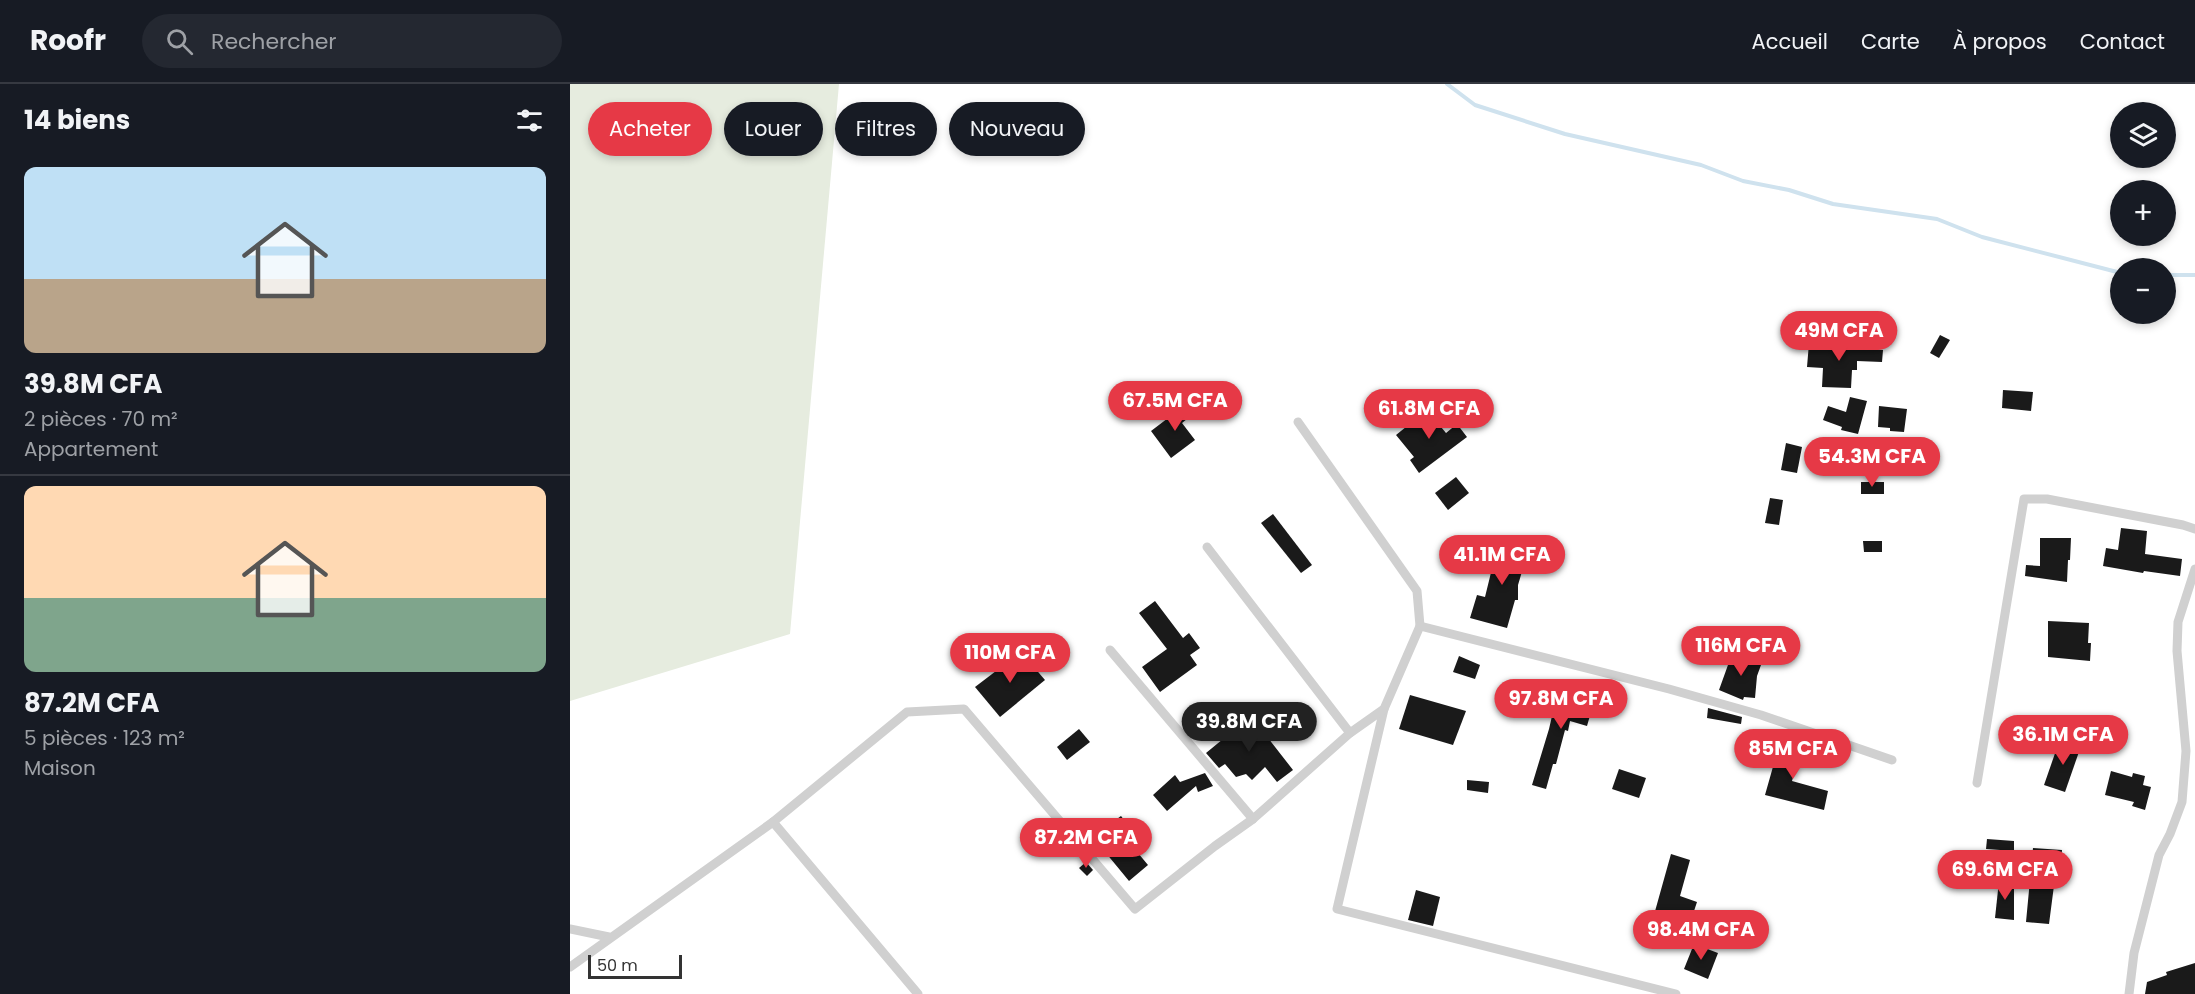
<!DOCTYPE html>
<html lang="fr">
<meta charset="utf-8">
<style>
body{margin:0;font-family:Poppins,sans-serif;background:#242831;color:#f1f3f6;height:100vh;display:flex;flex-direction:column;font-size:22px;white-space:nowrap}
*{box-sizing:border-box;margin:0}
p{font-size:20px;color:#9ea1a6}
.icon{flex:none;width:33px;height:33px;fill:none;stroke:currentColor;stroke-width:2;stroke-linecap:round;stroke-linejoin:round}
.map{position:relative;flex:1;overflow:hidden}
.details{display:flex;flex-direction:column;background:#171b24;width:570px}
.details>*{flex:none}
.hud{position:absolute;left:18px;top:18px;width:570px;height:54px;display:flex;gap:12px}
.fabs{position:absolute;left:1540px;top:18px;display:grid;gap:12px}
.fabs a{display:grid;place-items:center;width:66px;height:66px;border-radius:50%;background:#171b24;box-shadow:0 3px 9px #0003;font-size:30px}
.scale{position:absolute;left:18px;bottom:15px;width:94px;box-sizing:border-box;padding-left:6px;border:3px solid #333;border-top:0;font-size:16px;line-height:21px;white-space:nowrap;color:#333;-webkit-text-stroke:4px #fff;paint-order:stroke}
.price{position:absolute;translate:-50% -51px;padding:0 14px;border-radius:21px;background:#e63946;color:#fff;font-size:20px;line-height:39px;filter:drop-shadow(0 2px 3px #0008)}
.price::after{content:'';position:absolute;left:50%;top:36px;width:18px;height:14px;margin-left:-9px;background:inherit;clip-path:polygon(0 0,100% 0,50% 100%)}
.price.on{background:#222;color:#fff}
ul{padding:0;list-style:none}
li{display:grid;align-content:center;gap:12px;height:318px;padding:0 24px}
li+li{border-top:2px solid #363941}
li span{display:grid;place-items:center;height:186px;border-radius:12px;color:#555}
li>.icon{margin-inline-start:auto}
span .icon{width:108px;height:108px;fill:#fffc;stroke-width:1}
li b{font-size:26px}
h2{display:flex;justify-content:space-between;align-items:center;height:72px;padding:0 24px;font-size:26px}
.tag{padding:0 21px;border-radius:27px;background:#171b24;box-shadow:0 3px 9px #0003;font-size:21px;line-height:54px}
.tag.on{background:#e63946;color:#fff}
header{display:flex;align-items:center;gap:36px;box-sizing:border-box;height:84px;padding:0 30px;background:#171b24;border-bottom:2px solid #363941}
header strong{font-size:28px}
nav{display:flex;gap:33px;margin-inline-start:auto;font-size:21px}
.search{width:420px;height:54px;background:#242831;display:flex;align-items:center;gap:15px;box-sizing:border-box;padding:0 21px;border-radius:33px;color:#9ea1a6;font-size:22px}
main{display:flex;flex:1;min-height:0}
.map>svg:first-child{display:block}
.green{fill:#e6ecdf}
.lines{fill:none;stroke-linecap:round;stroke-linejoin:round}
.stream{stroke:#cfe2ee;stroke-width:4}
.building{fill:#1a1a1a}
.street{stroke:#d0d0d0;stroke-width:9}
</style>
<header>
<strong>Roofr</strong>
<div class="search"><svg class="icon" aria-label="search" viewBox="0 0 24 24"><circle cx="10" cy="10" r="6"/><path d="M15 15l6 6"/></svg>Rechercher</div>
<nav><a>Accueil</a><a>Carte</a><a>À propos</a><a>Contact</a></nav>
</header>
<main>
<section class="details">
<h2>14 biens<svg class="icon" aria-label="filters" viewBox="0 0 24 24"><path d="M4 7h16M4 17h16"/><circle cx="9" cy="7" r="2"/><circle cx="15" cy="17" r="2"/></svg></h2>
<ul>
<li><span style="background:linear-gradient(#bfe0f5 60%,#b9a48a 0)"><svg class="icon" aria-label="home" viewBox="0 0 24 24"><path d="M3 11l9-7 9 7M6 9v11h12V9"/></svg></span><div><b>39.8M CFA</b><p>2 pièces · 70 m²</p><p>Appartement</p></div></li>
<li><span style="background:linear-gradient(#ffd9b3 60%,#7fa58c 0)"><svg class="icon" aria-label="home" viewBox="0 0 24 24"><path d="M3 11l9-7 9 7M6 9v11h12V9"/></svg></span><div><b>87.2M CFA</b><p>5 pièces · 123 m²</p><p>Maison</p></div></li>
</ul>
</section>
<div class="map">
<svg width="1625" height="910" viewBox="0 0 1625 910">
<rect width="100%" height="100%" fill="#fff"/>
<path class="green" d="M0,0H269L220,550L0,617Z"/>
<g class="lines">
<g class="stream">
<path d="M877,0L905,21L995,50L1131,81L1173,97L1219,106L1263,120L1367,135L1412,153L1551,189"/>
<path d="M1596,191H1625"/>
</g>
</g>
<g class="building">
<path d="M1370,251L1380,256L1369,274L1360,269Z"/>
<path d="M1239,259L1288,262V265L1313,266L1312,278L1287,277V286H1282L1281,304L1252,303L1253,284L1237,283Z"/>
<path d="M1433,306L1463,308L1461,327L1432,324Z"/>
<path d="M1280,313L1297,317L1288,350L1271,346L1272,343L1253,336L1258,322L1276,328Z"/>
<path d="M613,318L623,330L612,339L625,356L601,374L581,347L606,328L604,325Z"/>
<path d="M1309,322L1337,325L1334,348L1320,347V344L1308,343Z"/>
<path d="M857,326L876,349L887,340L897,353L849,389L840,376L844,373L826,351Z"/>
<path d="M1216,359L1232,363L1227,389L1211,386Z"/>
<path d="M886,393L899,409L878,426L865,409Z"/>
<rect x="1291" y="398" width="23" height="12"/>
<path d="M1200,414L1213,416L1209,441L1195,439Z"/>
<path d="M703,430L742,481L731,489L691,439Z"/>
<path d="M1551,444L1577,447L1575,470L1612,475L1610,492L1574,487L1573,489L1533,482L1536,464L1548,466Z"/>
<path d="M1470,454H1501L1500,476H1498L1497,498L1455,492L1456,481L1470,482Z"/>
<path d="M929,456L959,464L948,501V516H945L937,544L900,534L907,511L915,513Z"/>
<path d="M1293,457H1312V468H1294Z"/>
<path d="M585,517L613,554L619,549L630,564L620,571L627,581L590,608L572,583L597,565L569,529Z"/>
<path d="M1478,537L1519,539L1518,559H1521L1520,577L1478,573Z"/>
<path d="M1163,567L1177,572L1176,575L1191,581L1187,592L1185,614L1174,613L1173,616L1149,606Z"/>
<path d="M451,568L475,596L430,633L405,603Z"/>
<path d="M889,572L910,581L905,595L883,588Z"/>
<path d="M988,606L1025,614L1017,642L1000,637L998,647L995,646L986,680H983L976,705L962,701L979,645Z"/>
<path d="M840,611L896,627L883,661L829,645Z"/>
<path d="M1138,624L1172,633L1171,640L1137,634Z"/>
<path d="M681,632L723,686L707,698L695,683L682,696L676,690L666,693L655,680L649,684L636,669Z"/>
<path d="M509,645L520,658L497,676L487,663Z"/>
<path d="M1490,655L1511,662L1495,708L1474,701Z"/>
<path d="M1210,658L1232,663L1222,697L1258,707L1254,726L1195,711Z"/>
<path d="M1049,685L1076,694L1069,714L1042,705Z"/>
<path d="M1541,687L1562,693L1563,689L1575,692L1573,701L1581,703L1575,726L1562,722L1564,718L1535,711Z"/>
<path d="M635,689L643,702L628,708L626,702L597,727L583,711L605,691L610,698Z"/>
<path d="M897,696L919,698L918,709L897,706Z"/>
<path d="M551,732L566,751L558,757L578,781L559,797L531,763L541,755L533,745Z"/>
<path d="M1417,755L1444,757V767L1416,765Z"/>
<path d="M1463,764L1492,766L1490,786H1486L1479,840L1456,838Z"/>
<path d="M1101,770L1120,776L1110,812L1127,818L1117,848L1082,838Z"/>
<path d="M516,778L523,786L517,792L509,784Z"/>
<path d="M1429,797L1444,799V836L1425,834Z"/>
<path d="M846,806L870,813L863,842L838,836Z"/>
<path d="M1124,860L1148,869L1138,895L1114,885Z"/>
<path d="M1625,879V910H1575L1577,898L1597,891L1596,888Z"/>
</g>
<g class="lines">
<g class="street">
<path d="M728,338L847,507L850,542"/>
<path d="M637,463L780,649"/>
<path d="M540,566L683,735"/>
<path d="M814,625L767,825L1106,910"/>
<path d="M1407,699L1454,415H1477L1613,441L1625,445"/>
<path d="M203,738L337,628L394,625L565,825L645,762L683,735L780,649L814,625L850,542L1099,605L1191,631L1322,676"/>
<path d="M0,845L39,853"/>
<path d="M0,883L203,738L348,910"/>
<path d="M1559,910L1564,869L1589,771L1600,750L1612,718L1616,667L1607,567L1608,538L1625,485"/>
</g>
</g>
</svg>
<div class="fabs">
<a><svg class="icon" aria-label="layers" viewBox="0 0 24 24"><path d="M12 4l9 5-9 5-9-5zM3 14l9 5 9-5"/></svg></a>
<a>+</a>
<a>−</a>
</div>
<div class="scale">50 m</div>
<b class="price" style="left:1269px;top:278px">49M CFA</b>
<b class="price" style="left:605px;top:348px">67.5M CFA</b>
<b class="price" style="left:859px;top:356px">61.8M CFA</b>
<b class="price" style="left:1302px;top:404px">54.3M CFA</b>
<b class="price" style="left:932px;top:502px">41.1M CFA</b>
<b class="price" style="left:1171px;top:593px">116M CFA</b>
<b class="price" style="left:440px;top:600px">110M CFA</b>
<b class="price" style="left:991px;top:646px">97.8M CFA</b>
<b class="price on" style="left:679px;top:669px">39.8M CFA</b>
<b class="price" style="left:1493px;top:682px">36.1M CFA</b>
<b class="price" style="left:1223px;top:696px">85M CFA</b>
<b class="price" style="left:516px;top:785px">87.2M CFA</b>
<b class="price" style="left:1435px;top:817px">69.6M CFA</b>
<b class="price" style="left:1131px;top:877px">98.4M CFA</b>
<div class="hud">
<a class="tag on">Acheter</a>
<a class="tag">Louer</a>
<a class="tag">Filtres</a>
<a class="tag">Nouveau</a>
</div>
</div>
</main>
